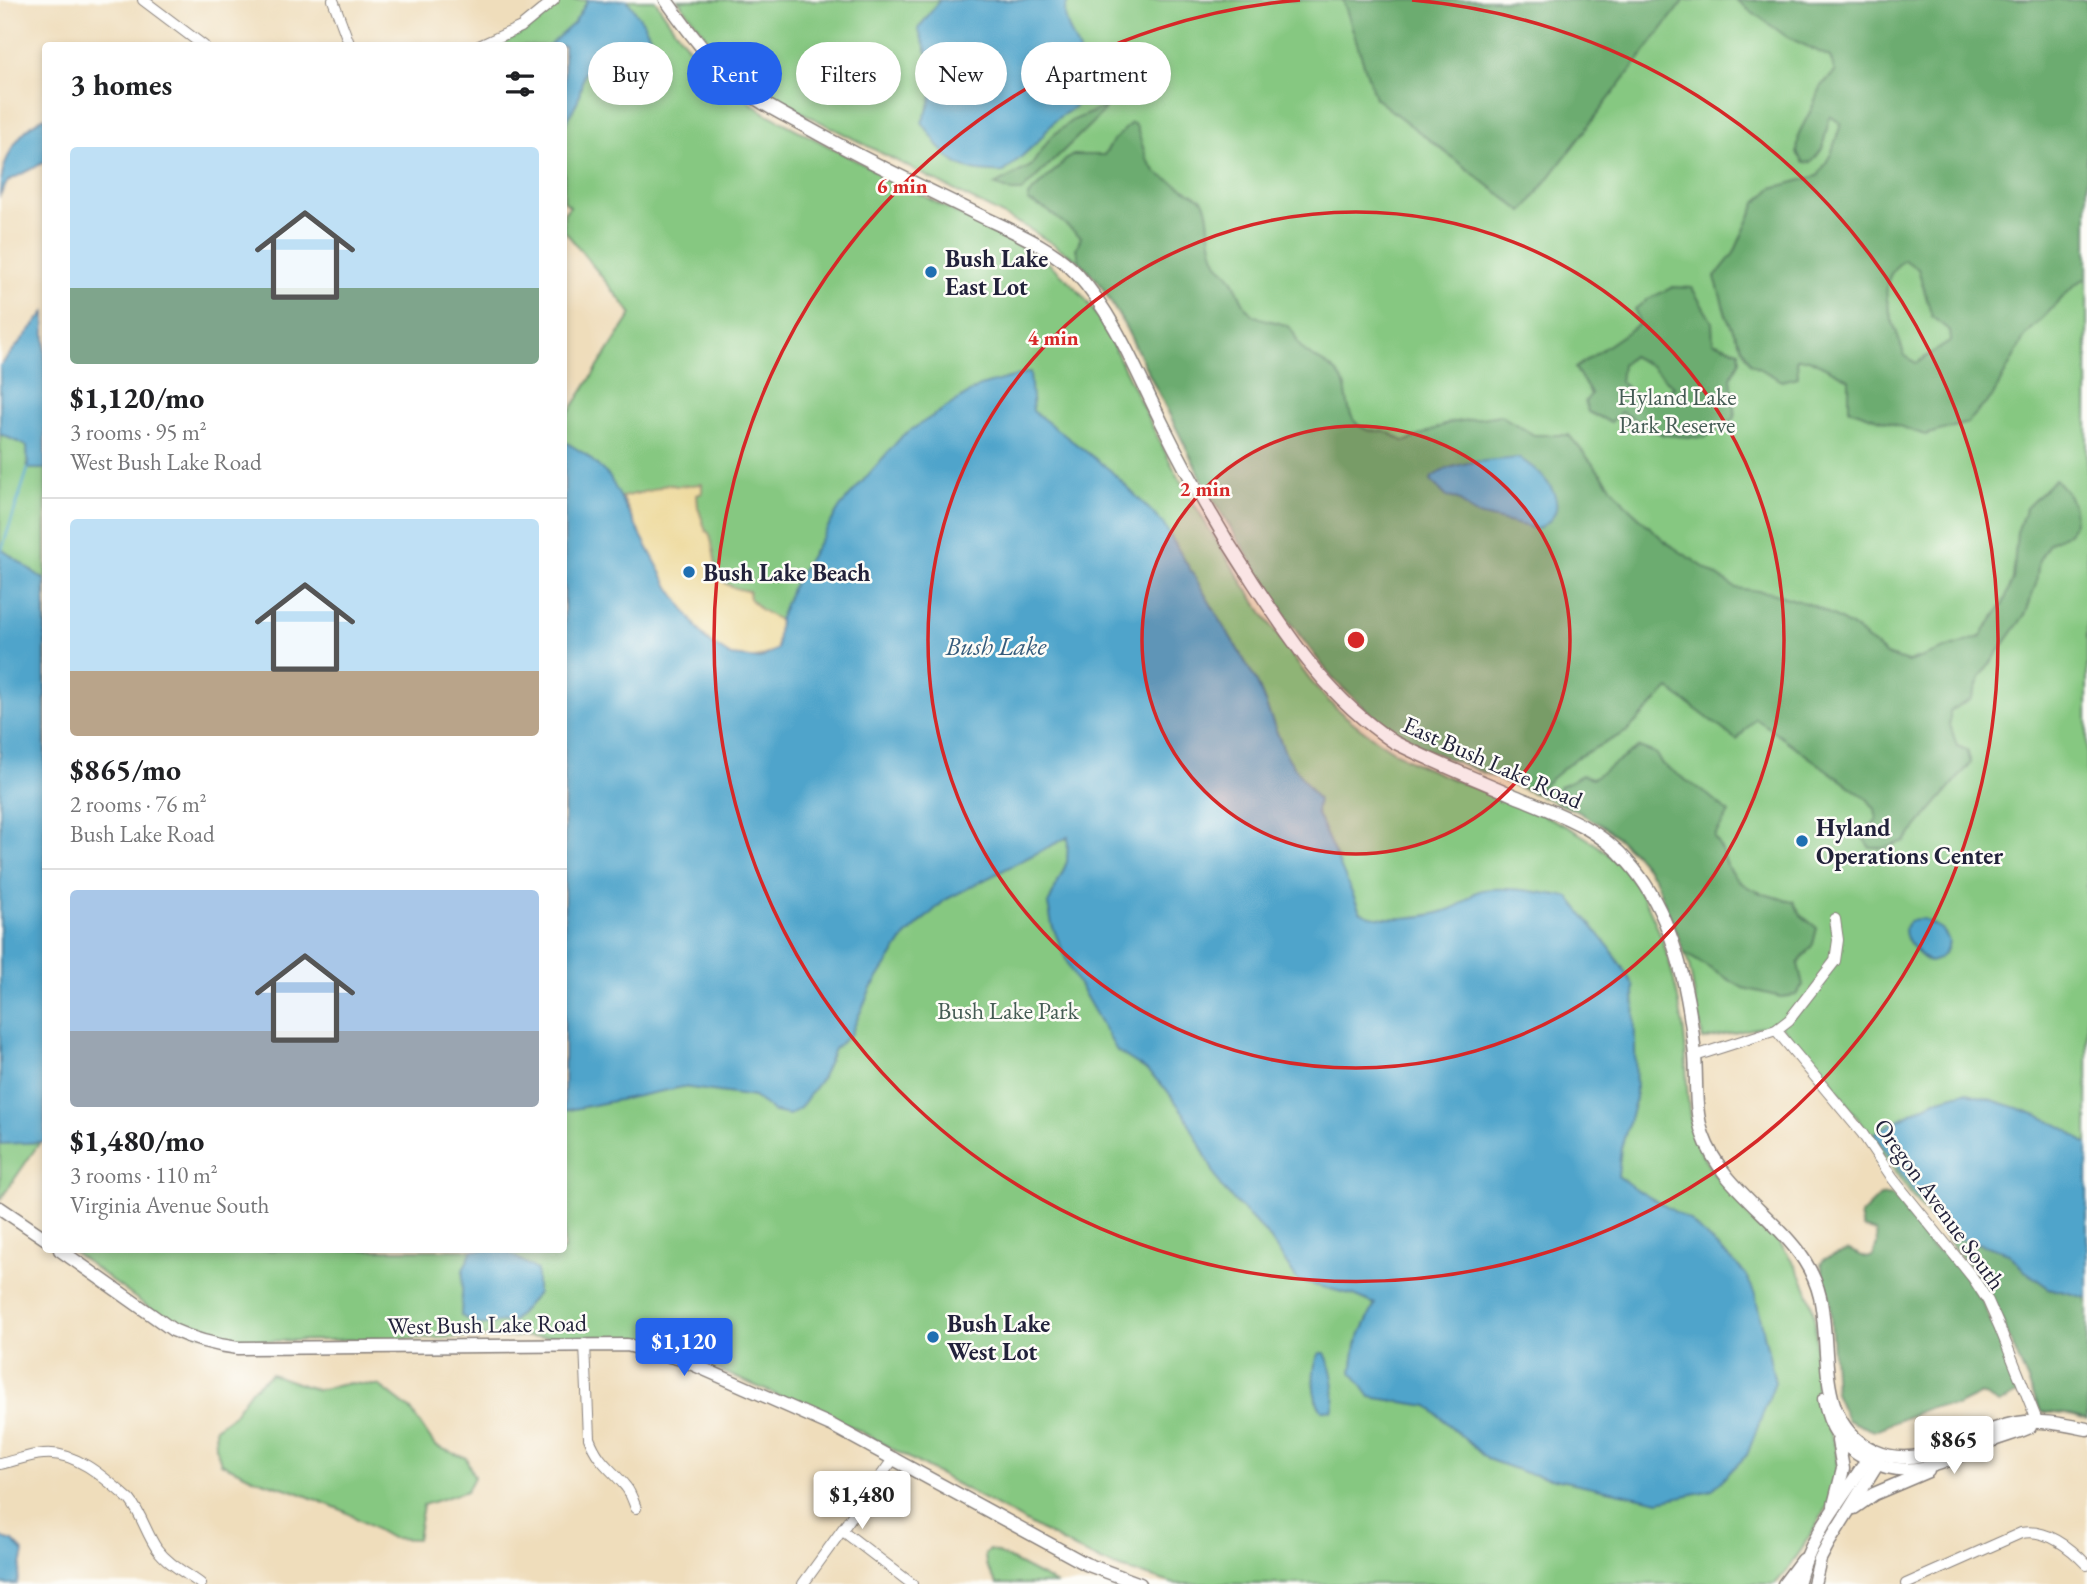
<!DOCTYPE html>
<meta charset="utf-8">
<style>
body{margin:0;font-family:"EB Garamond",serif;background:#f2f2f2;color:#202124;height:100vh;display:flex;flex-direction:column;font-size:26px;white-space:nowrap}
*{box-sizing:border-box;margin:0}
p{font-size:23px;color:#757577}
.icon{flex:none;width:38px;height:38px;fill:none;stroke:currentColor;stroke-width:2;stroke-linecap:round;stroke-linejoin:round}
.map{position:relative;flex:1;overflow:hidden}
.details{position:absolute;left:42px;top:42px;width:525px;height:1211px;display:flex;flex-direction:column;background:#fff;border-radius:7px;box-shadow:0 4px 10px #0003}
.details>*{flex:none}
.banner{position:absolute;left:588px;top:42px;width:665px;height:63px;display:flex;gap:14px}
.price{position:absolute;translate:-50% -60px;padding:0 16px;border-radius:7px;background:#fff;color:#222;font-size:23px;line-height:46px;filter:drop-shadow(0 2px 4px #0008)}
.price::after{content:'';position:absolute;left:50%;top:42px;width:21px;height:16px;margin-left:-10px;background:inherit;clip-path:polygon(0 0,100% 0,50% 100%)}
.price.active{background:#2563eb;color:#fff}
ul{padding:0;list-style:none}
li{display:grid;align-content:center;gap:14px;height:371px;padding:0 28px}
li+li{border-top:2px solid #e0e0e0}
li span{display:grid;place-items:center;height:217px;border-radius:7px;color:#555}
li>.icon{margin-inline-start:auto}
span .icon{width:126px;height:126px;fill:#fffc;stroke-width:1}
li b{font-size:30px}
h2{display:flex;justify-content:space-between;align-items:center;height:84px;padding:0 28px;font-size:30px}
.tag{padding:0 24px;border-radius:32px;background:#fff;box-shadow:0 4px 10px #0003;font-size:24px;line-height:63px}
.tag.active{background:#2563eb;color:#fff}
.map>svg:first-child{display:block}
.green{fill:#86c881;stroke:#54755e;stroke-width:2}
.forest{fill:#6cac6f;stroke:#476755;stroke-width:2;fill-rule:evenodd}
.sand{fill:#eeda9e;stroke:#887e6c;stroke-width:2}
.water{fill:#4fa4cb;stroke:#386383;stroke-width:2}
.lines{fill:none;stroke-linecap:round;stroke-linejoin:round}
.stream{stroke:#4fa4cb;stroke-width:2.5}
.minor-casing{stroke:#88807b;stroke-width:12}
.tertiary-casing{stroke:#88807b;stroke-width:15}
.minor{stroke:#fff;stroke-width:10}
.tertiary{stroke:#fff;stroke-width:12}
.ring{fill:none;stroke:#d62828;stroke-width:3.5}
.poi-dot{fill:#1f6fb2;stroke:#fdfcf7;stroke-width:2.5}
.labels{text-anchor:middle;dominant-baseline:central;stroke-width:5;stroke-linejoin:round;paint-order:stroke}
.poi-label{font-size:24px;font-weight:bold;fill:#22223b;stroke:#fdfcf7;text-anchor:start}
.park-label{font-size:24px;fill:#455c54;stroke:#fdfcf7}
.street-label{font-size:24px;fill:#22223b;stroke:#fdfcf7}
.water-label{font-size:26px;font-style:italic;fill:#365c7c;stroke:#fdfcf7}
.centre{fill:#d62828;stroke:#fdfcf7;stroke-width:3.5}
.ring-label{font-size:21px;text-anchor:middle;font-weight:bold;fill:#d62828;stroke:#fdfcf7;stroke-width:5;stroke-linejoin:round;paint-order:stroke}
</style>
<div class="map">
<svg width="2087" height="1584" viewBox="0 0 2087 1584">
<rect width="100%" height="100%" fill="#fdfcf7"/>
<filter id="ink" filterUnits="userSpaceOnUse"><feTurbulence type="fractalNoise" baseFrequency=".0143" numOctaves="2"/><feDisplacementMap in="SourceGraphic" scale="14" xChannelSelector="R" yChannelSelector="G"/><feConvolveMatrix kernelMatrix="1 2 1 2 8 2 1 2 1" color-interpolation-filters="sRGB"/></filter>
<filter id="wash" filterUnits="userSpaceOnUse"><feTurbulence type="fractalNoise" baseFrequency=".00686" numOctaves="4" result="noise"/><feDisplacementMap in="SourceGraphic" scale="28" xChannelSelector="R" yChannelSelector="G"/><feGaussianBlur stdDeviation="1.57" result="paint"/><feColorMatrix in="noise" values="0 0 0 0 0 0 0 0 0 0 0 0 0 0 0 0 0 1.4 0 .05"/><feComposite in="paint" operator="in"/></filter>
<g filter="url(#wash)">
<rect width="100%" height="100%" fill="#efddbb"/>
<g class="green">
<path d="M561,0H655C665,15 675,31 687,45C708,72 737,93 765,113L1040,257C1064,274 1082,292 1098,317C1127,370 1150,426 1179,478C1207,527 1237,575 1268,621C1292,656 1316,694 1350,720C1369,735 1390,750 1411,761C1480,796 1584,815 1631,878C1661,919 1675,976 1683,1026C1691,1081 1678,1129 1716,1176C1757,1219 1809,1260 1815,1323C1817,1347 1814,1373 1817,1397C1819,1417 1834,1432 1836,1452C1838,1465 1837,1482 1832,1494C1822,1520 1794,1564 1775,1584H1175L1110,1565L1075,1549L858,1430L684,1355L646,1344L612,1338L581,1336L266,1341C244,1340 221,1340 200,1334C160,1322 106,1275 71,1250H564V420L632,314L564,230V213L570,206L564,201V46L498,45C521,34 545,21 561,0Z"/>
<path d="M678,0H2087V1420L2067,1414L2041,1412L2003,1323L1972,1270L1910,1193L1823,1069L1777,1023L1703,1040L1689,965L1670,910L1654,877L1635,854L1609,830L1577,811L1425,749L1390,731L1333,679L1289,621L1209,493L1126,328L1099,282L1080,262L1028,228L801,112L752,80L719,53Z"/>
<path d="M0,434L27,446L28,469H46L45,1142H40L0,1200Z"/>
<path d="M271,1374L317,1390L350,1383L380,1386L411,1410L435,1446L466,1458L474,1477L467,1491L423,1505L417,1539L391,1538L342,1510L294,1491L253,1478L221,1463L216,1448L215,1428L233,1415L251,1390Z"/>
<path d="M990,1550L998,1553L1057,1584H997L986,1565L985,1554Z"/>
</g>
<g class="forest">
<path d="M1343,0H1684L1523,212L1375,98Z"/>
<path d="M1736,0H2087V277L2075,285L2025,336L1993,396L1967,423L1925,435L1849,409V379L1809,359H1797L1798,377L1782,381L1751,364L1727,318L1715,277L1734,253L1756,203L1772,188L1818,176L1831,154L1841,124L1830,116L1822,149L1812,162L1804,163L1797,153L1799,133L1812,108L1820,87L1835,72L1830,57L1787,37ZM1904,260L1918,269L1932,317L1950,331L1951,341L1916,363L1904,355C1896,322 1869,285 1904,260Z"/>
<path d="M1107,106L1097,118L1022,191H1010L994,185L1031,166L1050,138L1071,121Z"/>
<path d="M1131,123L1136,125L1147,160L1157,173L1202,199C1212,212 1206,244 1219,265C1222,269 1227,271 1230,276C1239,287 1239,302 1251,313C1263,323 1279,319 1290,328C1295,332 1296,341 1300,346C1310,359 1326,361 1338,374C1353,390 1340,417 1365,429C1371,432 1380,430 1386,432C1393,434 1399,439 1405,442L1449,423L1500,415L1534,435H1569L1629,508L1667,543L1736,588L1772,593L1815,606L1853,627L1886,655L1908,662L1980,637L2003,604L2013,579L2017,532L2026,508L2055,479L2067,492L2074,508L2075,523L2069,533L2050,542L2039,560L2036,584L2026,613L1980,678L1971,699L1950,711V725L1957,746L1967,750L1971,763L1905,841L1885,848H1870L1862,836L1877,819L1875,809L1867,799L1755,718L1737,740L1669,689L1626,732L1576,758L1534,793L1425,749L1390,731L1333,679L1289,621L1209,493L1126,328L1099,282L1080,262L1076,249L1081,237L1047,210L1028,201V196L1071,155H1104L1113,141Z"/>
<path d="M1673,287L1692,288L1712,322L1713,342L1739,351L1740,361L1731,377L1735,418L1704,438L1663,435L1621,412L1611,422L1588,412L1585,402L1591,394L1575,368L1639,324L1635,309L1648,299ZM1632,356L1651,366L1674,387L1653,400L1640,398L1620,382L1622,365Z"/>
<path d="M1639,747L1655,753L1662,764L1708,795L1729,813L1714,837C1724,849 1723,859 1730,871C1743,891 1772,897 1793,901L1801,915L1817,928L1813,944L1798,964L1803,985L1796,995L1781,997L1743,988L1684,953L1654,877L1635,854L1609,830L1577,811L1558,803L1559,787L1582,775L1593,778Z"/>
<path d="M1892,1195L1932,1248L1951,1257L1982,1301L2021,1391L1999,1404L1981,1394L1957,1406L1931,1407L1873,1431L1847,1420L1835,1393L1830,1301L1821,1264L1824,1259L1849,1250L1867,1258L1873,1256L1877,1244L1876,1232L1863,1228L1860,1216L1880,1196Z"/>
<path d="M1952,1238L1969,1240L2009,1253L2024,1270L2049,1288L2087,1298V1420L2067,1414L2041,1412L2003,1323L1972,1270L1949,1241Z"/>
</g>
<path class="sand" d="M667,484L677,486L702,484V493L697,495L698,507L706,531L709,533C720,563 707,586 749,591L750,599L761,610L779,620L777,650C763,657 748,662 731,656C689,642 642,537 622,497L652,490Z"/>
<g class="water">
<path d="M588,0H627L643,22L654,44L632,58L607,62L584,73L578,100L564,127V46L549,45L574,23Z"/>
<path d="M940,0H1069C1050,26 1107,63 1075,106C1071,111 1063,114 1058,118C1051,124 1046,132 1040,139C1029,151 1016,161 1004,172C955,174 948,160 922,122C942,85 932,64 918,29Z"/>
<path d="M45,117V162L8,181L0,195C0,163 16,131 45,117Z"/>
<path d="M45,312V469H28L27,446L0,434V366Z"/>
<path d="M1030,372L1033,411L1110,470L1162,522L1256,680L1286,755L1318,800L1316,812L1360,911C1378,924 1435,917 1455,907C1465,903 1472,892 1482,890C1509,886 1543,893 1569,897L1610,948L1634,986L1636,1099L1621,1148L1618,1176L1634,1188L1689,1220L1745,1273L1755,1294L1775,1382L1747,1455L1712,1490L1659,1501L1526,1473L1487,1459L1428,1406L1370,1397L1352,1372L1356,1344L1375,1304L1354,1295L1298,1281L1268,1236L1221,1187L1185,1115L1166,1089L1145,1069L1117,1051L1070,969L1052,925L1048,904L1067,862L1068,837L945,900L905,937L870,990L851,1034L834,1049L821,1079L800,1108L789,1115L774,1112L754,1097L683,1087L564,1111V441L585,454L609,476L669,587L705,639L731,656L760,659L777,649L779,620L791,589L840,507L903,435L980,386Z"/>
<path d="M1518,458C1537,467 1569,497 1551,519C1548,523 1541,526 1537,529L1474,514L1458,499L1447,497L1431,481L1432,477C1458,459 1488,462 1518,458Z"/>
<path d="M0,548L45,580V1142L0,1144Z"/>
<path d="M1924,919L1941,929L1949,941C1948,952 1941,959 1930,962C1913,954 1887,918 1924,919Z"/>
<path d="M1965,1092C2006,1105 2055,1115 2087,1145V1298L2049,1288L2024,1270L2009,1253L1969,1240L1952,1238L1916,1195L1874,1133L1936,1100Z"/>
<path d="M472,1250H504L537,1270V1294L513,1321L479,1325L461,1316L463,1270Z"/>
<path d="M1320,1353H1325C1332,1367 1338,1397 1332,1411L1322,1410C1311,1398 1311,1366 1320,1353Z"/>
<path d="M0,1537L13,1541L24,1552L17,1584H0Z"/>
</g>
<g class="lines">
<path class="stream" d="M0,555L28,469"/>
</g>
</g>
<g filter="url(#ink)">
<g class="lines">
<defs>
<g id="minor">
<path d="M143,0L204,46"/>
<path d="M333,0L350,46"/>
<path d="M479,46L521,27L554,0"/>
<path d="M1776,1030L1862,1133L1893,1179L1973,1278L1988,1301L1999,1326L2038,1423"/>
<path d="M1695,1056L1776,1030L1789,1020L1835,961L1838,940L1835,919"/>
<path d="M585,1344L589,1438C599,1464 611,1468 626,1487C631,1493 633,1501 636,1508"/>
<path d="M0,1464C14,1461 29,1455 43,1454C76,1450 107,1480 130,1500C142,1515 146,1533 157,1549C168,1564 186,1573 201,1584"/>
<path d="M843,1531L912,1584"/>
<path d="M803,1584L894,1458"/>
<path d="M1906,1584L2021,1533C2046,1528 2070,1547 2087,1565"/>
</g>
<g id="tertiary">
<path d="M666,0C688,31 710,60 739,86C759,103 785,115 808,128C861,158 916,184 971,211C1006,229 1049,244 1077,274C1115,316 1137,373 1162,423C1189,478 1219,530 1253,582C1294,645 1330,699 1394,742C1433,762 1474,778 1515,796C1556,813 1598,827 1628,862C1673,912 1689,990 1695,1055C1697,1082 1694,1109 1703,1135C1721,1187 1775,1216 1804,1260C1811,1271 1817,1284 1820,1297C1832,1350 1814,1424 1875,1451C1923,1473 1972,1430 2018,1423C2040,1419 2066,1425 2087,1429"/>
<path d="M0,1208L46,1239"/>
<path d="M60,1250L173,1330C195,1340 214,1345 238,1348L627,1345L681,1359L833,1426L1086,1564L1140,1584"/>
<path d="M1824,1399C1829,1427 1841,1446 1866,1459C1912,1483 1946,1461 1989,1442C2003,1436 2017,1433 2030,1427"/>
<path d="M1834,1505L1843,1469L1838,1441"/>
<path d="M1854,1508L1874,1494L1928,1471"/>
<path d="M1784,1584L1802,1560"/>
<path d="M1798,1584C1809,1537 1842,1499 1867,1460L1874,1455"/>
<path d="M1814,1584L1820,1559L1829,1542L1877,1465V1460"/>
</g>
</defs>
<use href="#minor" class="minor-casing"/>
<use href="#tertiary" class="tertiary-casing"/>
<use href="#minor" class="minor"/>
<use href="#tertiary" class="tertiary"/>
</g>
</g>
<circle cx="1356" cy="640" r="214" fill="#d62828" fill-opacity=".12"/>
<g class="ring">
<circle cx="1356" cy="640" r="214"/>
<circle cx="1356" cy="640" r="428"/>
<path d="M1412 0A642 642 0 1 1 1300 0"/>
</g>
<g class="poi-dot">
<circle cx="931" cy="272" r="7"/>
<circle cx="689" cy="572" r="7"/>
<circle cx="1802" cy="841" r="7"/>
<circle cx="933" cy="1337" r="7"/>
</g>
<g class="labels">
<g class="poi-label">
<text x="945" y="258">Bush Lake<tspan x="945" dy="28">East Lot</tspan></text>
<text x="703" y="572">Bush Lake Beach</text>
<text x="1816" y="827">Hyland<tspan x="1816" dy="28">Operations Center</tspan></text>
<text x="947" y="1323">Bush Lake<tspan x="947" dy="28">West Lot</tspan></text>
</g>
<g class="park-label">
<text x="1677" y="396">Hyland Lake<tspan x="1677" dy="28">Park Reserve</tspan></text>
<text x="1008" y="1010">Bush Lake Park</text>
</g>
<g class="street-label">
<text transform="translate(1493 762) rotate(24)">East Bush Lake Road</text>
<text transform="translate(1940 1204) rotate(54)">Oregon Avenue South</text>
<text transform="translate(487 1324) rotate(-1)">West Bush Lake Road</text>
</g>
<g class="water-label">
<text x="996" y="646">Bush Lake</text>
</g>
</g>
<circle cx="1356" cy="640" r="10" class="centre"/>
<g class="ring-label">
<text x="902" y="193">6 min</text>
<text x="1053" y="345">4 min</text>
<text x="1205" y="496">2 min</text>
</g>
</svg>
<b class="price active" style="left:684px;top:1378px">$1,120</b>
<b class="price" style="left:1954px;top:1476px">$865</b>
<b class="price" style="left:862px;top:1531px">$1,480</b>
<div class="banner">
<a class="tag">Buy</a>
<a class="tag active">Rent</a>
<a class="tag">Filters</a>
<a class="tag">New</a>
<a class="tag">Apartment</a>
</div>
<section class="details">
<h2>3 homes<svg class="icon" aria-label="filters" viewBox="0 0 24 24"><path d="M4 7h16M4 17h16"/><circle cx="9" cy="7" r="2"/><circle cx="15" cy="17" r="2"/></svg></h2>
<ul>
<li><span style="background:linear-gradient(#bfe0f5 65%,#7fa58c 0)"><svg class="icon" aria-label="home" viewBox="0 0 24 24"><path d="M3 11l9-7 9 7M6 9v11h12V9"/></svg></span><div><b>$1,120/mo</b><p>3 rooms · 95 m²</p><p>West Bush Lake Road</p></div></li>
<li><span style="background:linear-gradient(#bfe0f5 70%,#b9a48a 0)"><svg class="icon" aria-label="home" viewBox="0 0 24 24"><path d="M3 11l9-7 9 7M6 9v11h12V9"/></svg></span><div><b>$865/mo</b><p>2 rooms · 76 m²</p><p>Bush Lake Road</p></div></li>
<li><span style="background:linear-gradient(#a9c7e8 65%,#9aa5b1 0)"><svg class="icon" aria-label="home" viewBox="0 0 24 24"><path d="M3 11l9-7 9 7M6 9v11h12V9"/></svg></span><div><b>$1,480/mo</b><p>3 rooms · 110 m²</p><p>Virginia Avenue South</p></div></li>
</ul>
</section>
</div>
